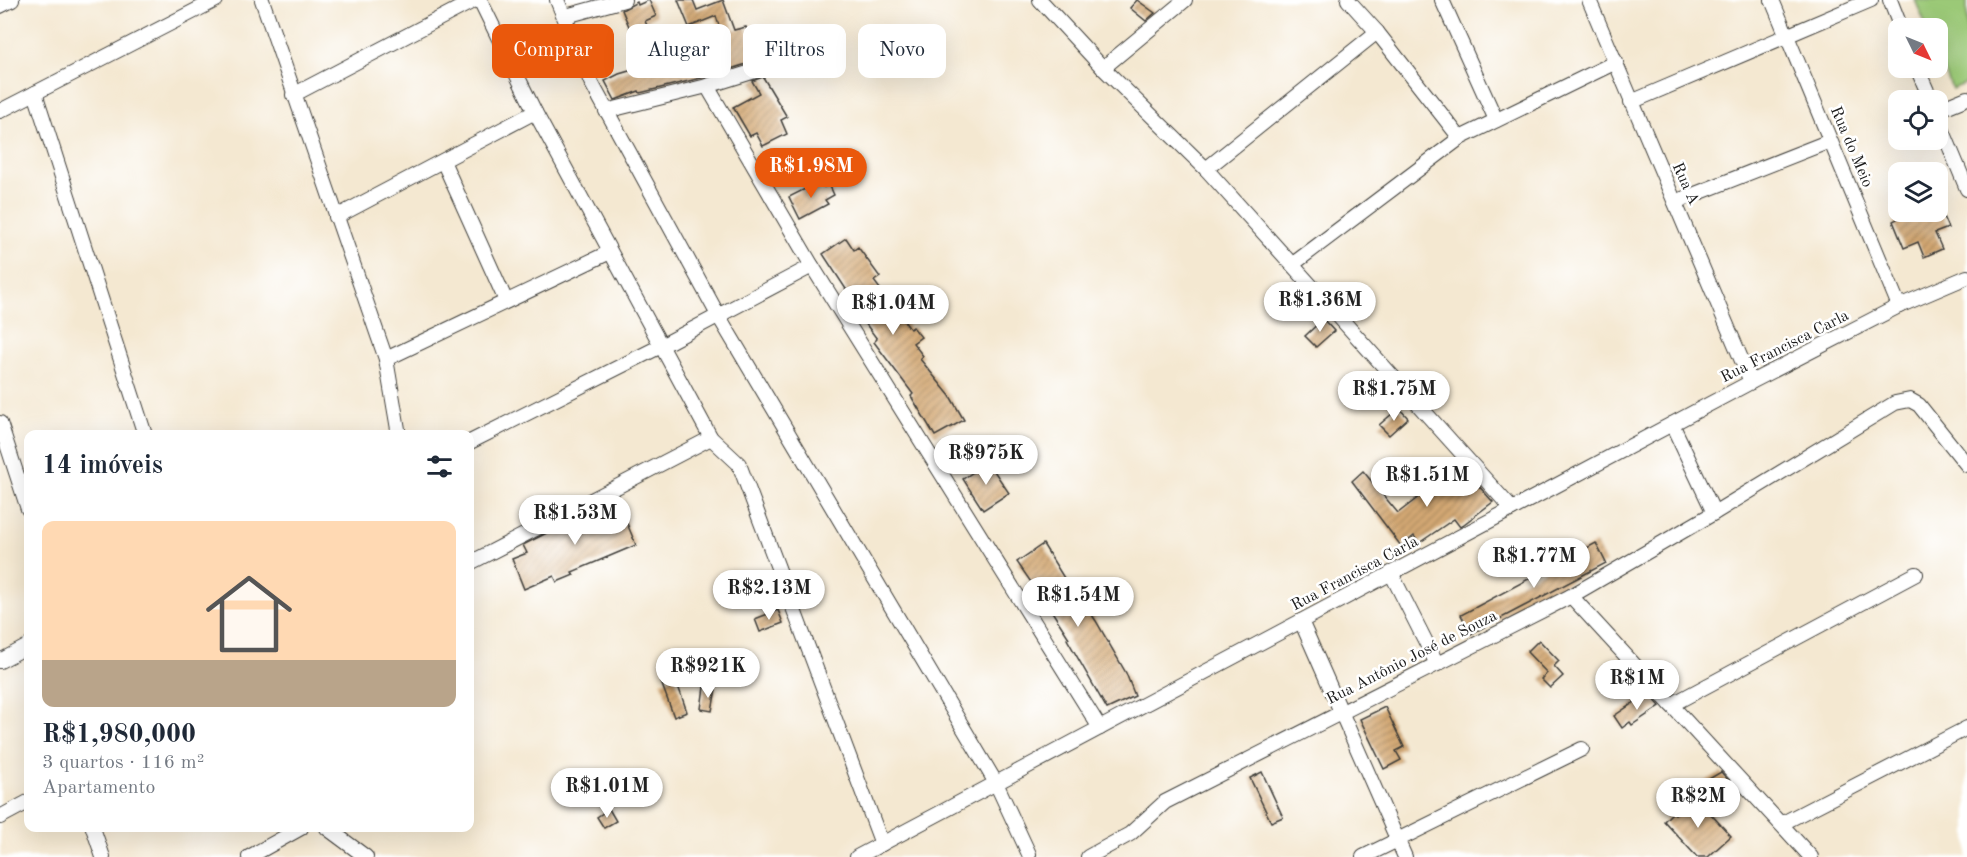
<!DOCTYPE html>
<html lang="pt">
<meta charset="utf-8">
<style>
body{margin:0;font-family:"Old Standard TT",serif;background:#f2f2f3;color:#1f2937;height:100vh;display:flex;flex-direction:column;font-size:22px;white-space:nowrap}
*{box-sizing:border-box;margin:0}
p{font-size:20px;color:#747a83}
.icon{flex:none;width:33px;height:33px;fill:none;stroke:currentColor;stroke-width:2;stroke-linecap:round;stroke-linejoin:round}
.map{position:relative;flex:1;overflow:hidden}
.side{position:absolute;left:24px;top:430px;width:450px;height:402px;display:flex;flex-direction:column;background:#fff;border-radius:12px;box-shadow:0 6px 24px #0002}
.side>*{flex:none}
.banner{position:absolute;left:492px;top:24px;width:570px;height:54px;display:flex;gap:12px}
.needle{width:39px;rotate:133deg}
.buttons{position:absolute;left:1888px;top:18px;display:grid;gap:12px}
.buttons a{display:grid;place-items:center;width:60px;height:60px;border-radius:12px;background:#fff;box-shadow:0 6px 24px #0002;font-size:30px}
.price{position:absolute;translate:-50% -51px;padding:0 14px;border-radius:21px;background:#fff;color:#222;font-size:20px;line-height:39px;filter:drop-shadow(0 2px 3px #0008)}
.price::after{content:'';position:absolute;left:50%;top:36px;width:18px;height:14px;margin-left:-9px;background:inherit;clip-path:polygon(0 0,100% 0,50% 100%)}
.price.current{background:#ea580c;color:#fff}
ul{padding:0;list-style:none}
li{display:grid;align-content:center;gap:12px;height:318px;padding:0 18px}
li span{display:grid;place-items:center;height:186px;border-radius:12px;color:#555}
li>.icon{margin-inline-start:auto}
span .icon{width:108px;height:108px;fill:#fffc;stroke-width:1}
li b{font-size:26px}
h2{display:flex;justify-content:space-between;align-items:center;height:72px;padding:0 18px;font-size:26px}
.pill{padding:0 21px;border-radius:12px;background:#fff;box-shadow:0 6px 24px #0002;font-size:21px;line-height:54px}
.pill.current{background:#ea580c;color:#fff}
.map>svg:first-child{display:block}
.park{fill:#9bc977;stroke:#5c724a;stroke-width:1.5}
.building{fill:url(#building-hatch)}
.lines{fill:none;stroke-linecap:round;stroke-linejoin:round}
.minor-casing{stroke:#3c3b37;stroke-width:16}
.minor{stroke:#fff;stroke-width:14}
.labels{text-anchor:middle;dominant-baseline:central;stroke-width:5;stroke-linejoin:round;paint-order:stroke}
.street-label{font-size:16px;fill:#1c1c1c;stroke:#fff}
</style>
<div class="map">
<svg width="1967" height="857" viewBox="0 0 1967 857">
<defs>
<pattern id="building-hatch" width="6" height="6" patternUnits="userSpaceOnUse" patternTransform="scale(1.5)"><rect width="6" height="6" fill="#d3a873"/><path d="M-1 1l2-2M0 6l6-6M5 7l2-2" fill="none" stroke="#aa885e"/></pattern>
</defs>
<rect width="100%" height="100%" fill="#fff"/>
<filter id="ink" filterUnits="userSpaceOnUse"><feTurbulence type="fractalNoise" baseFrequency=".0167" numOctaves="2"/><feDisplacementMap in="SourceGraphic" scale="12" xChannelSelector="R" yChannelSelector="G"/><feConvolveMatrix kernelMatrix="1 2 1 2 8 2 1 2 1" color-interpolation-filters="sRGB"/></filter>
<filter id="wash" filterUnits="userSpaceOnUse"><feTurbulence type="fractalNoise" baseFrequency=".008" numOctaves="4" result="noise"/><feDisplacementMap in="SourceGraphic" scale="24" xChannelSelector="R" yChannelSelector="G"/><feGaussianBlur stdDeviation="1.35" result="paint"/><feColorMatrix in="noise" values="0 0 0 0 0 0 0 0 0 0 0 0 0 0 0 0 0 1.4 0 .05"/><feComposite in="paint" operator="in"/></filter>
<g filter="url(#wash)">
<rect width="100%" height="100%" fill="#f4e8d1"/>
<path class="park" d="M1915,0H1967V83L1952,89L1938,55V28H1927Z"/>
<g id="blocks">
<g class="building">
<path d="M649,0L656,16L645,21L660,54L699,42L702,52L725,45L716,16L689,27L678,0H693L697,10L723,0L734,30L746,27L756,61L705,77L640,93L639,91L615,100L605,81L619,74L646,66L622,10L637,2L638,5Z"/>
<path d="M1137,0L1155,13L1146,21L1130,8Z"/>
<path d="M763,77L787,117L781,120L787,134L763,146L756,133L750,136L733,107L759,93L752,81Z"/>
<path d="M821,181L824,187L829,184L834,195L825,200L828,204L800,219L789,197Z"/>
<path d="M1904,212H1941L1948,228L1935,233L1942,249L1924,257L1918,242L1904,248L1893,221L1905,215Z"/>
<path d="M846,238L854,250L858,247L880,277L874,281L910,329L913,327L921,337L913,343L923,356L920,359L950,396L964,420L935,436L911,396L913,394L874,342L877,339L856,311L859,309L823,254Z"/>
<path d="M1323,319L1334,331L1316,347L1305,336Z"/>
<path d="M1399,408L1408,418L1389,435L1379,425Z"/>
<path d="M988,462L1009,493L983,510L963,479Z"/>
<path d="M1363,471L1398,513L1441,480L1447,488L1467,473L1493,502L1460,527L1454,519L1419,543L1414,536L1401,546L1352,481Z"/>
<path d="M616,497L636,545L572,572L574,575L557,582L554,576L524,589L512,559L527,553L523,545L580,516L582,519L603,510L601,505Z"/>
<path d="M1596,543L1606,563L1471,634L1461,615Z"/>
<path d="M1043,544L1075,596L1078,594L1096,621L1126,673L1135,696L1107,709L1067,639L1069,638L1044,599L1039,602L1030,587L1033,585L1017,562Z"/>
<path d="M778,610L783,623L760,632L755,619Z"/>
<path d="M1539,640L1559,661L1554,666L1563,676L1550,688L1541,679L1547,673L1527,652Z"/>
<path d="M675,677L687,712L674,717L661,682Z"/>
<path d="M704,687L716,689L712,711L701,709Z"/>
<path d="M1648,693L1660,706L1632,725L1630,722L1622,728L1614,716Z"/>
<path d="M1385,707L1404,747L1396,751L1401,760L1384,769L1360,719Z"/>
<path d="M1262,772L1283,817L1271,822L1250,778Z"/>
<path d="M1721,772L1731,783L1705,798L1697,786Z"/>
<path d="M1695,797L1731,836L1708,857H1697L1664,821L1673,812L1675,814Z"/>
<path d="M609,809L616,821L604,828L597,817Z"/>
</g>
</g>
</g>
<g filter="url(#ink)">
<use href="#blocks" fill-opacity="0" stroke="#3c3b37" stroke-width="1.5"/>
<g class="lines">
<defs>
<g id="minor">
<path d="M262,0L386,359L399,435"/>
<path d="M480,0L535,112L711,438L739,464L882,844"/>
<path d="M557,0L591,82L718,315L996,783L1029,854"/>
<path d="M1040,0L1103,68L1206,169L1512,509"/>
<path d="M1348,0L1377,32L1460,138"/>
<path d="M1442,0L1496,120"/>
<path d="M1589,0L1751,382"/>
<path d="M1772,0L1899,306"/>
<path d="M1890,0L1901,28"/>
<path d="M0,6L12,0"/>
<path d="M566,16L624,0"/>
<path d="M1103,68L1185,0"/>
<path d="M1917,68L1931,100"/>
<path d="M707,86L812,266L1100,728"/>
<path d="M35,93L145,435"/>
<path d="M293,95L475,0"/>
<path d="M1631,102L1871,0"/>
<path d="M1938,110L1967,98"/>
<path d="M0,111L216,0"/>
<path d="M606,111L707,86L758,70"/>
<path d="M1938,119L1967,189"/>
<path d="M443,161L506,301"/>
<path d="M1206,169L1377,32"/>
<path d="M1675,202L1830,141"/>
<path d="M336,217L535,112"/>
<path d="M1293,264L1460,138L1616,62"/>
<path d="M386,359L610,252"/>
<path d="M0,423L28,509"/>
<path d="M1672,424L1714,513"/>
<path d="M470,442L661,346L812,266"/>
<path d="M470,563L711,438"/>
<path d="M1391,573L1437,664"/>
<path d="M1571,596L1811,857"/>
<path d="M1301,621L1405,857"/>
<path d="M0,661L28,646"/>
<path d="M1671,705L1916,574"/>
<path d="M0,817L28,802"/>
<path d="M1781,824L1967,728"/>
<path d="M93,828L103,857"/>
<path d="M327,828L366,857"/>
<path d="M249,857L301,828"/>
<path d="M857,857L1751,382L1899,306L1967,277"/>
<path d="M1088,857L1130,834L1165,802L1571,596L1714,513L1895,403L1910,400L1919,405L1967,465"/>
<path d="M1363,857L1582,749"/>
</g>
</defs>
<use href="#minor" class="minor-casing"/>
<use href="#minor" class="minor"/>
</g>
</g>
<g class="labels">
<g class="street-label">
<text transform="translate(1851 147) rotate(67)">Rua do Meio</text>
<text transform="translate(1685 184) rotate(66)">Rua A</text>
<text transform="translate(1785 347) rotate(-27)">Rua Francisca Carla</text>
<text transform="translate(1355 574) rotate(-28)">Rua Francisca Carla</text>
<text transform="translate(1412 658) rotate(-27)">Rua Antônio José de Souza</text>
</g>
</g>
</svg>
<div class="buttons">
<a><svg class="needle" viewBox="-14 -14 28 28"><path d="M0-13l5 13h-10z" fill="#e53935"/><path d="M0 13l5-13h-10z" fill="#747a83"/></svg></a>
<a><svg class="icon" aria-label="locate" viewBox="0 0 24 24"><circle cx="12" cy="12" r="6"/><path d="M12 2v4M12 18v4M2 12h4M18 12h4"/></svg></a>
<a><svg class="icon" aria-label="layers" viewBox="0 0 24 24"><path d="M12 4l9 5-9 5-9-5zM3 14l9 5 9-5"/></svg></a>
</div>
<b class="price current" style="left:811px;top:199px">R$1.98M</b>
<b class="price" style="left:1320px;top:333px">R$1.36M</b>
<b class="price" style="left:893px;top:336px">R$1.04M</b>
<b class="price" style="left:1394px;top:422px">R$1.75M</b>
<b class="price" style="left:986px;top:486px">R$975K</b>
<b class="price" style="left:1427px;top:508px">R$1.51M</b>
<b class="price" style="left:575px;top:546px">R$1.53M</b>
<b class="price" style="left:1534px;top:589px">R$1.77M</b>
<b class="price" style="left:769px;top:621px">R$2.13M</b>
<b class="price" style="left:1078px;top:628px">R$1.54M</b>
<b class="price" style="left:708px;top:699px">R$921K</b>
<b class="price" style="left:1637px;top:711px">R$1M</b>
<b class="price" style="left:607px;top:819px">R$1.01M</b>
<b class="price" style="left:1698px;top:829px">R$2M</b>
<div class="banner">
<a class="pill current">Comprar</a>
<a class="pill">Alugar</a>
<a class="pill">Filtros</a>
<a class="pill">Novo</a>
</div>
<section class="side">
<h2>14 imóveis<svg class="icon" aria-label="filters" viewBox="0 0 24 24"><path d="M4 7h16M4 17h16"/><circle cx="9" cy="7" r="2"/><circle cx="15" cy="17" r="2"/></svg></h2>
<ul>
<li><span style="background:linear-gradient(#ffd9b3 75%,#b9a48a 0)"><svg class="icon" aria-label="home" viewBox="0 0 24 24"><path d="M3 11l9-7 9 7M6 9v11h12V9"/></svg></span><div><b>R$1,980,000</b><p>3 quartos · 116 m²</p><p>Apartamento</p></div></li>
</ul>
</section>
</div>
